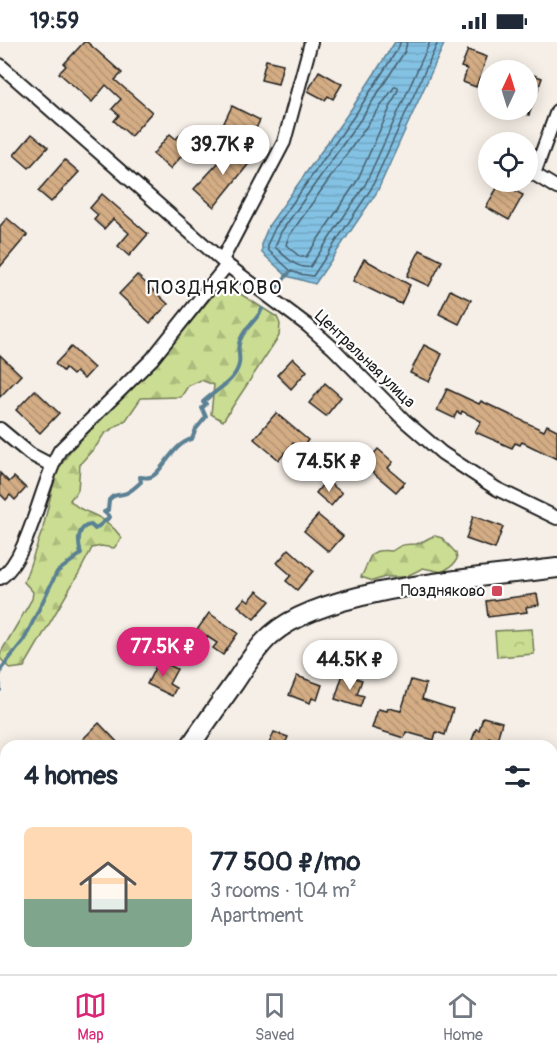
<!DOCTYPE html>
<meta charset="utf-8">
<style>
body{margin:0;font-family:Pangolin,sans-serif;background:#f2f2f3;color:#1f2937;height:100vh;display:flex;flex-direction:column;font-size:22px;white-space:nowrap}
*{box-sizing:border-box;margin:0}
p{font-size:20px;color:#747a83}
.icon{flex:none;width:33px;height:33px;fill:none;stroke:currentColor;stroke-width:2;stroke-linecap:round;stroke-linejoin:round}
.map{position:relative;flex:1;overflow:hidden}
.panel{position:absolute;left:0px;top:698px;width:558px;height:236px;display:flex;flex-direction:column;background:#fff;border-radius:18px 18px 0 0;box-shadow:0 3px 15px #0003}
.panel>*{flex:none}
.needle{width:39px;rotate:4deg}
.buttons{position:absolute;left:478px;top:18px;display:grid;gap:12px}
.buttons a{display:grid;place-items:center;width:60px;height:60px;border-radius:50%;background:#fff;box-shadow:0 3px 15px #0003;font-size:30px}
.price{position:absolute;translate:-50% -51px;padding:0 14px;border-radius:21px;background:#fff;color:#222;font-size:20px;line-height:39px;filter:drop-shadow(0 2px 3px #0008)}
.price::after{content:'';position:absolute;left:50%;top:36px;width:18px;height:14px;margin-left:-9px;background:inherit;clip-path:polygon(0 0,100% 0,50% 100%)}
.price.active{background:#db2777;color:#fff}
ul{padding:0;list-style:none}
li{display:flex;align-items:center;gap:18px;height:150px;padding:0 24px}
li+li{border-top:2px solid #e0e1e3}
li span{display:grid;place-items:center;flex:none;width:168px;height:120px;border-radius:9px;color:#555}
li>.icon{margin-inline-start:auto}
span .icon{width:72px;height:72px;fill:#fffc;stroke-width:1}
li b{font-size:26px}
h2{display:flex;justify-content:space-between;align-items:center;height:72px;padding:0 24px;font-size:26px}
.status{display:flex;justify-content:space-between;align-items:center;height:42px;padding:0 30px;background:#fff;direction:ltr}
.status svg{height:16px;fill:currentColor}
.tab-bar{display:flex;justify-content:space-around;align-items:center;height:84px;border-top:2px solid #e0e1e3;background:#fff;font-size:16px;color:#747a83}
.tab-bar a{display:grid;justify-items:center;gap:3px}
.tab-bar .active{color:#db2777}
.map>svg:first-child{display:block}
.forest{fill:url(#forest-firs);stroke:#737c57;stroke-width:1.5}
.park{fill:url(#park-crowns);stroke:#737c57;stroke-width:1.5}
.water{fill:url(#water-rules);stroke:#5a8094;stroke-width:1.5}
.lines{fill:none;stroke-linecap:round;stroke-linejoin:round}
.shore{stroke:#465e6c;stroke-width:1.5}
.stream{stroke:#5a8094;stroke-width:4}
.building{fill:url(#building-back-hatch);stroke:#1c1c1c;stroke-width:1.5}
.street-casing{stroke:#1c1c1c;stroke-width:16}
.secondary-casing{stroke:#1c1c1c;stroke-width:22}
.street{stroke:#fff;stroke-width:12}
.secondary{stroke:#fff;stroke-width:18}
.poi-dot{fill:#d1495b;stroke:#fff;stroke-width:2}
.labels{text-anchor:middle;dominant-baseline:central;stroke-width:4.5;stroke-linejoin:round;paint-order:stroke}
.street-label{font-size:16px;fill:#1c1c1c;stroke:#fff}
.poi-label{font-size:16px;fill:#1c1c1c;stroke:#fff;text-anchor:end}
.quarter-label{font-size:20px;letter-spacing:1.5px;fill:#1c1c1c;stroke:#fff}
</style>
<div class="status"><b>19:59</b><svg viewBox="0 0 49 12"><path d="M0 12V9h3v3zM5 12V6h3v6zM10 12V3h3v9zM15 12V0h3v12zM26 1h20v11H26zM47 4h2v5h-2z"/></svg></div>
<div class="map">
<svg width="557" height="932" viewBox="0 0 557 932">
<defs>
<pattern id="forest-firs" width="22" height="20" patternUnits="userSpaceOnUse" patternTransform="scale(1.5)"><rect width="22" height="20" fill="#cadd92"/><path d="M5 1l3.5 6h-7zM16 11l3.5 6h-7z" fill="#adbd7d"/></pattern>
<pattern id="park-crowns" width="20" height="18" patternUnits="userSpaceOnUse" patternTransform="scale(1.5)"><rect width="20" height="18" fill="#cadd92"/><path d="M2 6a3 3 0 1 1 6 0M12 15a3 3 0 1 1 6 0" fill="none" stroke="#adbd7d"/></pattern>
<pattern id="water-rules" width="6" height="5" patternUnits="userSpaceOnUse" patternTransform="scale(1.5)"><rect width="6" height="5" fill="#84c2e4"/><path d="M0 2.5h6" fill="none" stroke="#71a6c3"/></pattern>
<pattern id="building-back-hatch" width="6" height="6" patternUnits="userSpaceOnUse" patternTransform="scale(1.5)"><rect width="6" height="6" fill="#d4ad85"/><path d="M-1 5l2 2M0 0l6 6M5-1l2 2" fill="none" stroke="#b59472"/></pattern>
</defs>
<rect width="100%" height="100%" fill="#f6efe7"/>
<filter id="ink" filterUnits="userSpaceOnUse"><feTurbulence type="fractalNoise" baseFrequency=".0167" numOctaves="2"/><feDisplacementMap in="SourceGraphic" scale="12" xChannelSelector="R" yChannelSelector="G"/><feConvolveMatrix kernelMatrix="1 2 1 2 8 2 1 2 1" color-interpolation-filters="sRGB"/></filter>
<g filter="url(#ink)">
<g class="forest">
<path d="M223,241L277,275L280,282L279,294L223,379L211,372L214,343L201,338L188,344L181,355L141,356L126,378L104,392L97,403L80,422L78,448L70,458C77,466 81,467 90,471C103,476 114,485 122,496L114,506L101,504L92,506L79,531L24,625L10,627L0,616L1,610L32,557L33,550L24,540L43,486L56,431L70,409L158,320Z"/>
<path d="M435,494L442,496L456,511L457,517L453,523L442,530L423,526L405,535H385L373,539L361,535C372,517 365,506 392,509C404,501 404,503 416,502C424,501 427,495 435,494Z"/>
</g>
<path class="park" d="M532,587L534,612L497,615L495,589Z"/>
<g class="water">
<path d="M395,0H445L377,150L315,242L287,234L262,211V200L269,183L352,66Z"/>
<path d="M0,880H6V927H105L107,932H0Z"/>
</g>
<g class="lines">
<g class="shore">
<path d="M400,0L399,5L357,70L275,186L268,201V208L291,229L299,232L313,234L371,147L438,0"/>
<path d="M407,0L405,9L363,74L281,190L275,205C285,214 296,227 310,225L365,143L430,0"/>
<path d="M395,44L398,45V48L357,139L306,215H300L286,203L289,194Z"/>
</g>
<g class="stream">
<path d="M272,251L289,231"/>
<path d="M0,632L1,627L24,598L57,530L81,512C78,501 76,484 91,483L95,487L110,475L104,470L108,468L109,458C114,452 116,454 123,452C130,451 136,444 141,440L140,435C143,435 147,436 150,435C161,433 173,401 192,397L196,387L206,375L202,366L206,362L203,360C214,349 236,339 239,322C241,311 235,306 242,294C248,283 257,278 262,267"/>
<path d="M0,643V648"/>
</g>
</g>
<g class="building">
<path d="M84,0H87L122,31L115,38L152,70L131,94L114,79L119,73L112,67L121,57L106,43L92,60L59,31L66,24L64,22Z"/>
<path d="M468,8L487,15L476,45L463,40L467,27L461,25Z"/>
<path d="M266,18L283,22L278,42L261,38Z"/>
<path d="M319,29L342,42L333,57L328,54L325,58L308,49Z"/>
<path d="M528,31L542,36L529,73H528Z"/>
<path d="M232,64L260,78L251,97L223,83Z"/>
<path d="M184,88L196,98L170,127L153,112L170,92L176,97Z"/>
<path d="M32,92L48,105L29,126L14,113Z"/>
<path d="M234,104L251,119L214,165L194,147Z"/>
<path d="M65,118L79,130L51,160L38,149Z"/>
<path d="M500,141L523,153L509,178L486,165Z"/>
<path d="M102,152L148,192L129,214L118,204L129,191L113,177L104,187L94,178L98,173L90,166Z"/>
<path d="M7,176L27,193L0,225V184Z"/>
<path d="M420,208L442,219L429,244L407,234Z"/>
<path d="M364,217L410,243L401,262L353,239Z"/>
<path d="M137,233L168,262L150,281L119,252Z"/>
<path d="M450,248L471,258L459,282L439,272Z"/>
<path d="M424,303L442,312L429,340L410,331Z"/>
<path d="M71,305L94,326L84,337L76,330L73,333L65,326L63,329L55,322Z"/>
<path d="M0,313L21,333L0,355Z"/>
<path d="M293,316L307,329L291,347L277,333Z"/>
<path d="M325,341L341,355L326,374L309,361Z"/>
<path d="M447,347L479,362L481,359L544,389L547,383L557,388V417L522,400L520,403L515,401L512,406L475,390L481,379L462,369L461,372L457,370L454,376L437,368Z"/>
<path d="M35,348L59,371L40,391L16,368Z"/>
<path d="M276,371L308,398L301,407L293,401L279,418L254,397Z"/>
<path d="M378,407L393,420L388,426L405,440L396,450L364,423Z"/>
<path d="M0,431L9,440L14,435L26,446L15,458L10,453L6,458L0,452Z"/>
<path d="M326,438L342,451L331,464L316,451Z"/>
<path d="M318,473L343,494L329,510L304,489Z"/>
<path d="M473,474L503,485L495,507L466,497Z"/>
<path d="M289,507L313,529L297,548L286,539L291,533L277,521Z"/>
<path d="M257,549L270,559L254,577L238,564L245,556L249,559Z"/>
<path d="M537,552L539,563L526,565L527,570L488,575L486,559Z"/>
<path d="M209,571L238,591L223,613L213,606L217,601L197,588Z"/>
<path d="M159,618L177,627L169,642L176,646L172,654L147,642Z"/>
<path d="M343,632L362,638L357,652L364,654L360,665L335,657Z"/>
<path d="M297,634L322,643L317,658L312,656L310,661L289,653Z"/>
<path d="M411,638L426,642L422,657L453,667L445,693L436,690L434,698L406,690L404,696L372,686L378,667L387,669L388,666L401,669Z"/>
<path d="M483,675L502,680L497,698L489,695L486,704L471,701L476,687L479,688Z"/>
<path d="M99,681L121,704H76Z"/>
<path d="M274,690L288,695L284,704H268Z"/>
</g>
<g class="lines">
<defs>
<g id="street">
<path d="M0,23L227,223L307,283L333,306L405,379L442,411L497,447L557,476"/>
<path d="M557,69L534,132L557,146"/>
<path d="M222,218L284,100L311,0"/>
<path d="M0,387L30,412L51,423"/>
<path d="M0,536C29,517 41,440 60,408L152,317L227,223"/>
</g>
<g id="secondary">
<path d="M190,704C205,682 220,661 235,640C246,624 256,606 271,593C326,544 484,536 557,526"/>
<path d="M0,825L6,824"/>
</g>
</defs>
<use href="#street" class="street-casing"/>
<use href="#secondary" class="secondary-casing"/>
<use href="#street" class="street"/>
<use href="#secondary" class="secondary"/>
</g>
</g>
<rect class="poi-dot" x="491" y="543" width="12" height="12" rx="3"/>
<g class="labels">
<g class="street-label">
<text transform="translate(365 317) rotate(44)">Центральная улица</text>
</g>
<g class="poi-label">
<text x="485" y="549">Поздняково</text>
</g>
<g class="quarter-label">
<text x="215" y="245">ПОЗДНЯКОВО</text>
</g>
</g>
</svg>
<div class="buttons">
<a><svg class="needle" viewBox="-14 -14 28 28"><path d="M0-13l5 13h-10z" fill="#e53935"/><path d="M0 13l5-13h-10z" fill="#747a83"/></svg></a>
<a><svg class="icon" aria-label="locate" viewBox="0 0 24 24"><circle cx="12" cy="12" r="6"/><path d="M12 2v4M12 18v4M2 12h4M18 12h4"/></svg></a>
</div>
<b class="price" style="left:223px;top:134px">39.7K ₽</b>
<b class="price" style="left:329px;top:451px">74.5K ₽</b>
<b class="price active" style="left:163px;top:636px">77.5K ₽</b>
<b class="price" style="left:350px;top:649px">44.5K ₽</b>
<section class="panel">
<h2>4 homes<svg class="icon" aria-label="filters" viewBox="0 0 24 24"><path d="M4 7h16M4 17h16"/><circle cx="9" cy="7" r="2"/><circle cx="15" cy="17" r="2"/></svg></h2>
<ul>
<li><span style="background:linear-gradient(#ffd9b3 60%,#7fa58c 0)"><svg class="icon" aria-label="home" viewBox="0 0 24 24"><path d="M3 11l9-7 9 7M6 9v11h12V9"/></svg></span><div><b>77 500 ₽/mo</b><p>3 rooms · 104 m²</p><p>Apartment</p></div></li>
</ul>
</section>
</div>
<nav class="tab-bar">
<a class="active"><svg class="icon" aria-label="map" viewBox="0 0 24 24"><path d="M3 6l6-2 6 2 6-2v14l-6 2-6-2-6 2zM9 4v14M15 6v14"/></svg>Map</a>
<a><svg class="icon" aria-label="saved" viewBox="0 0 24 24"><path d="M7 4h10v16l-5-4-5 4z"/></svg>Saved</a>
<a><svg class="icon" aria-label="home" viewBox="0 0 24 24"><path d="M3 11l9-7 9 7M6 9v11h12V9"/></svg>Home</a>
</nav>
